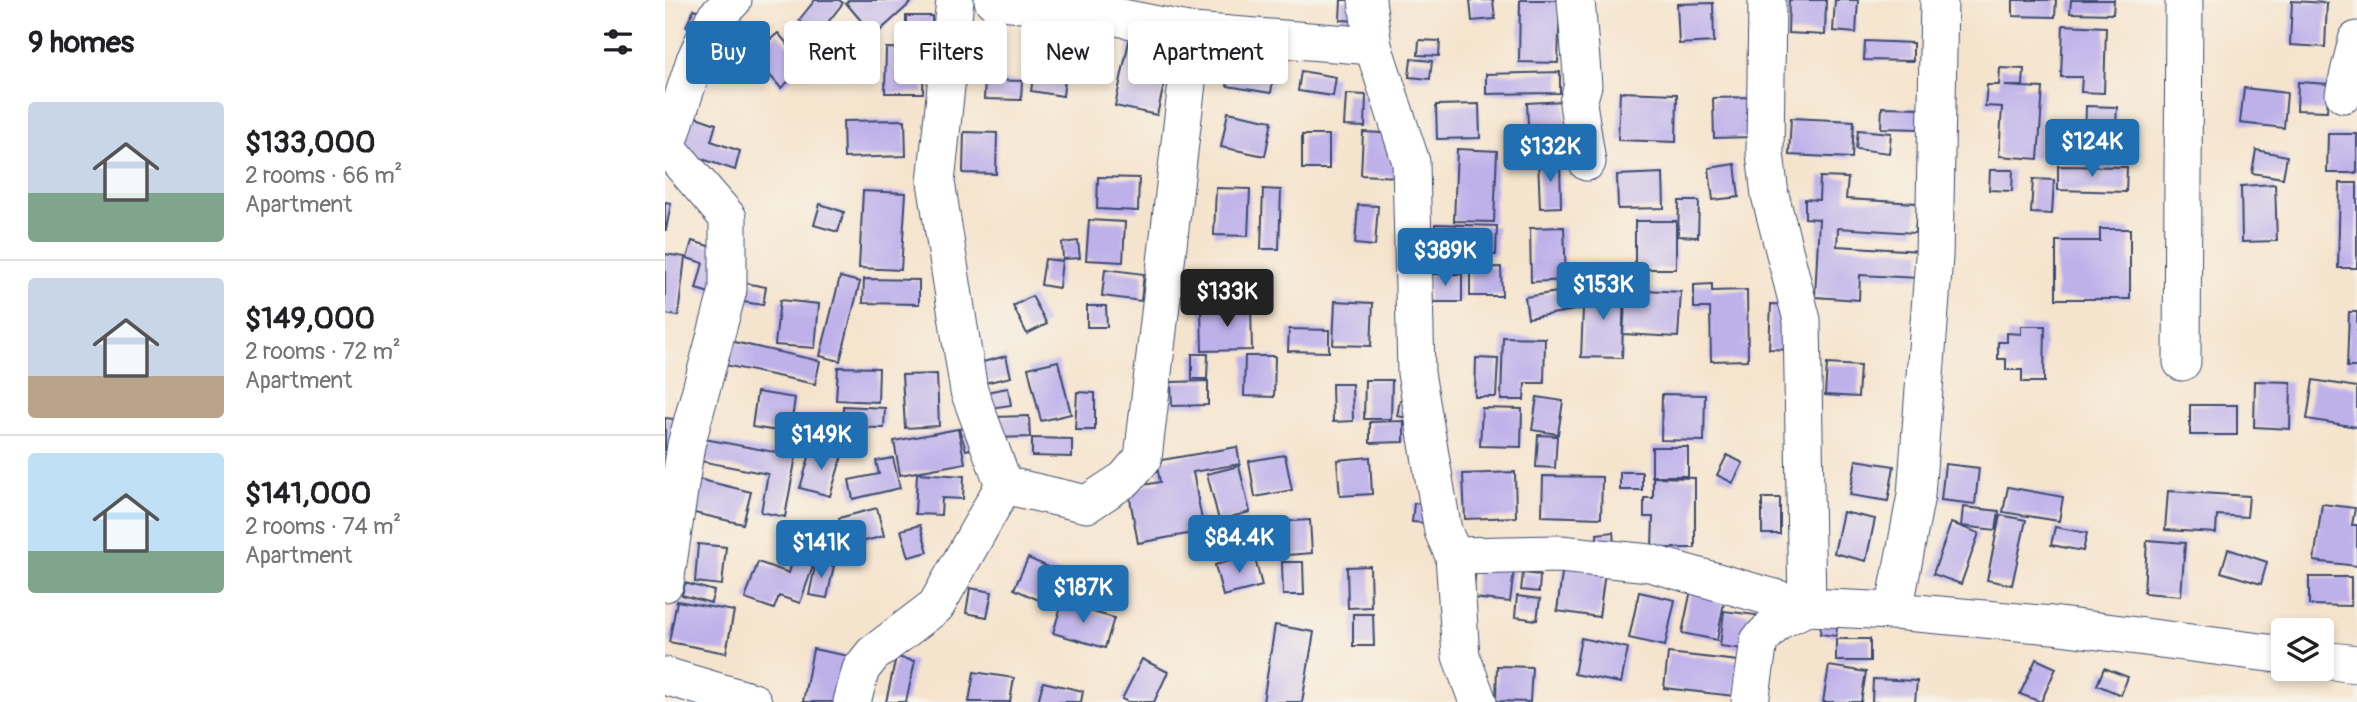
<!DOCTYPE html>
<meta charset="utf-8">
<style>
body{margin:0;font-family:Pangolin,sans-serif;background:#f2f2f2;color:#202124;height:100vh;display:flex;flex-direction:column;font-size:26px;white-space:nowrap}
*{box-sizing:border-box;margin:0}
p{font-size:23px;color:#757577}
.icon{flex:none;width:38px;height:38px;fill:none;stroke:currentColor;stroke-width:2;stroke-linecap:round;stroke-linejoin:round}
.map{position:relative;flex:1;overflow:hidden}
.panel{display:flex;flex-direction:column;background:#fff;width:665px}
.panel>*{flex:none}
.hud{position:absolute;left:21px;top:21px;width:665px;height:63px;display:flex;gap:14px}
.controls{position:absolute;left:1606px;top:618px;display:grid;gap:14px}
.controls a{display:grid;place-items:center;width:63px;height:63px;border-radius:7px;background:#fff;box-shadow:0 4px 10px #0003;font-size:35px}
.price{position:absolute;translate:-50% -60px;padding:0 16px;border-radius:7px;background:#1f6fb2;color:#fff;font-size:23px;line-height:46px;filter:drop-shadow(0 2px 4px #0008)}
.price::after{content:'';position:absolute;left:50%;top:42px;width:21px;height:16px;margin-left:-10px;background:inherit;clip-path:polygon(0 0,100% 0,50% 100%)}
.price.current{background:#222;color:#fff}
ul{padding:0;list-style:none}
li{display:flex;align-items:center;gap:21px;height:175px;padding:0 28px}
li+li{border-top:2px solid #e0e0e0}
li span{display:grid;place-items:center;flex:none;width:196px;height:140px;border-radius:7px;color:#555}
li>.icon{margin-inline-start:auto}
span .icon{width:84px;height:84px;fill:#fffc;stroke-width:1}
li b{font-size:30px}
h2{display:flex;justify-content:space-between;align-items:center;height:84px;padding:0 28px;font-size:30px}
.pill{padding:0 24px;border-radius:7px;background:#fff;box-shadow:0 4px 10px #0003;font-size:24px;line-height:63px}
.pill.current{background:#1f6fb2;color:#fff}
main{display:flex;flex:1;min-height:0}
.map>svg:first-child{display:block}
.building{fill:#beb1ea}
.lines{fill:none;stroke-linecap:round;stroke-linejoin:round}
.minor-casing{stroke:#3c4a6f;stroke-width:39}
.minor{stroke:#fff;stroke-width:37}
</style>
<main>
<section class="panel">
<h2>9 homes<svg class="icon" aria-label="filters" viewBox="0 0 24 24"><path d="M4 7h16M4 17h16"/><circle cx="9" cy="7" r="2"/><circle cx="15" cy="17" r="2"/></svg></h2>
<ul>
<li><span style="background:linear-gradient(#c9d6e8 65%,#7fa58c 0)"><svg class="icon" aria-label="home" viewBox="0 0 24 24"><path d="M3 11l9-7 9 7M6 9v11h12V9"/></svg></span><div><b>$133,000</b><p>2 rooms · 66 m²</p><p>Apartment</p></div></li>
<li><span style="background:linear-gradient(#c9d6e8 70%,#b9a48a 0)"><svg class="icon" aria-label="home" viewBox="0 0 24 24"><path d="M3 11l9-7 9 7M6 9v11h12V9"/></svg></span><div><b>$149,000</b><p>2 rooms · 72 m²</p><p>Apartment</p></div></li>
<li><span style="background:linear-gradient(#bfe0f5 70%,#7fa58c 0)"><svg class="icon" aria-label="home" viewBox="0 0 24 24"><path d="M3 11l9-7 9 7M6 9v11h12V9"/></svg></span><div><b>$141,000</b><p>2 rooms · 74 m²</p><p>Apartment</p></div></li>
</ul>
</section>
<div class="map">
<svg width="1692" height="702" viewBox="0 0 1692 702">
<rect width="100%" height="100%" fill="#f7f3e8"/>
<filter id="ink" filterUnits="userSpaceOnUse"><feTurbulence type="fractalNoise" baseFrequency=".0143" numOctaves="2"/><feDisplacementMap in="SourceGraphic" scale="14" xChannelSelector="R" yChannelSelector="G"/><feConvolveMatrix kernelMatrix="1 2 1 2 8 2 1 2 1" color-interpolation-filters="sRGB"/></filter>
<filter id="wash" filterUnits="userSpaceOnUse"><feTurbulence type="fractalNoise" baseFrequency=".00686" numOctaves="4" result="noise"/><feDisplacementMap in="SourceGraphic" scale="28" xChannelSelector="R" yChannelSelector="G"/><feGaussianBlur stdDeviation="1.57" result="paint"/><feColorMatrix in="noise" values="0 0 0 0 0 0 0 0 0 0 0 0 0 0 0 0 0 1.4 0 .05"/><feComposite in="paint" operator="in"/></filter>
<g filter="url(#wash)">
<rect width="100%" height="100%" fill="#f5e4cd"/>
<g id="blocks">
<g class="building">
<path d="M150,0H174L178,3L153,35L134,20Z"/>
<path d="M184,0H249L209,36L181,3Z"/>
<path d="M676,0H697L696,21L675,20Z"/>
<path d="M805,0H828L830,19L807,21Z"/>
<path d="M855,0H895L893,63L854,62Z"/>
<path d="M1124,0H1161L1160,35L1123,33Z"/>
<path d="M1170,0H1193L1191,33L1168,31Z"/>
<path d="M1348,0H1391L1390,17L1348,16Z"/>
<path d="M1406,0H1449L1448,14L1405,13Z"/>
<path d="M1627,1L1662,3L1660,47L1625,45Z"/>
<path d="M1048,3L1049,42L1014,44L1012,4Z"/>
<path d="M29,9L46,17L38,35L21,26Z"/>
<path d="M241,16H267V36L241,37Z"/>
<path d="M1398,25L1441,27L1439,93L1416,92L1417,77H1396Z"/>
<path d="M113,33L141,66L116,88L87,55Z"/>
<path d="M754,40L775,41L774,56L753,55Z"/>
<path d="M464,41L507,50L492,115L450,106Z"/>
<path d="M1200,41L1248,43V61L1199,60Z"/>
<path d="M221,48L259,49L258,93H220Z"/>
<path d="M593,54L611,57L606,93L562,86L565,71L590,75Z"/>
<path d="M746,59L767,61L765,79L744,77Z"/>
<path d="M1335,68L1359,69L1358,86H1340L1378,88L1373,159L1334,156L1337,107L1320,106L1322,85H1334Z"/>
<path d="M636,71L671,77L668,96L633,91Z"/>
<path d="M369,72L400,77L398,96L366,91Z"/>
<path d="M895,72V93L821,94V74Z"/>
<path d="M320,80L357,81L356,100L319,99Z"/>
<path d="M1633,82L1664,84L1662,111L1632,110Z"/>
<path d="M1579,88L1622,93L1619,128L1575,123Z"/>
<path d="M955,92L1012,94L1011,142L953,140Z"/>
<path d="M681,94L701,95L700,127L679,126Z"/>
<path d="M1087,97L1088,137L1049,138L1048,98Z"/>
<path d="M900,101L902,143L864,145L862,103Z"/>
<path d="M814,104L815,138L772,139L771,105Z"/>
<path d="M1421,106L1452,107L1450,143L1420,142Z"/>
<path d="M1217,107L1256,108V129L1216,128Z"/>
<path d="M563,112L607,121L600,156L556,147Z"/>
<path d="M28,116L51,124L46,141L75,151L70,170L16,152Z"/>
<path d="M1126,118L1189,121L1187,158L1124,155Z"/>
<path d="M240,120L241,156L179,158L178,121Z"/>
<path d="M1193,130L1226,133L1224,153L1191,149Z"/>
<path d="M299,132L332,133L331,174L298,173Z"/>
<path d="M698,132L734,134L732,177L696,175Z"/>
<path d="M1663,134H1692V173H1662Z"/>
<rect x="637" y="135" width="27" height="34"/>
<path d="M792,149L832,151L829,222L789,221Z"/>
<path d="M1591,150L1622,156L1618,178L1587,173Z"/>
<path d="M873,160H895L896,207L875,208Z"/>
<path d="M1070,164L1074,197L1048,200L1044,168Z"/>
<path d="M1393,166L1462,167L1461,192L1393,190Z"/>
<path d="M1325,170H1348L1347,191L1324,190Z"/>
<path d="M998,173L999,208L953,209L952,175Z"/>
<path d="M433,177L474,178L473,211L432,209Z"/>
<path d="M1155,177L1183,178L1181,199L1252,203L1250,233L1173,228L1172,246L1256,251L1254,278L1195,275L1194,300L1150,297L1154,219L1140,218V199L1154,200Z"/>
<path d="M1368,179L1389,180L1387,214L1366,213Z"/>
<path d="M1675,183H1692V268H1673Z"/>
<path d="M1610,184L1612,241L1577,242L1576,186Z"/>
<path d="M551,188L585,189L583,236L549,235Z"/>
<path d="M598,189L616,190L614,249H596Z"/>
<path d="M198,191L241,193L236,270L194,268Z"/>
<path d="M1014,201H1034L1033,237L1013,236Z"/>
<path d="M0,202L6,203L1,230H0Z"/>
<path d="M155,204L179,212L173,232L149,225Z"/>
<path d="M693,205L713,206L710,246L690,244Z"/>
<path d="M424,220L460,222L458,262L421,260Z"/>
<rect x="970" y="221" width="41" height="48"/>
<path d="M770,224L832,226L831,255L768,252Z"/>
<path d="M899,227L901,280L866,282L865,228Z"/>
<path d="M1435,229H1465V299H1391V241H1435Z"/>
<path d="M27,241L60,251L48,294L31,289L38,263L22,258Z"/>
<path d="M413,241L415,258L398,259L397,243Z"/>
<path d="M0,254L20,257L13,316L0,314Z"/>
<path d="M380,259L397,261L394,288L376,285Z"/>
<path d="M836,267L837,296H805V268Z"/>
<path d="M440,269L479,274L476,301L437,296Z"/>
<rect x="763" y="274" width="34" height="28"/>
<path d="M175,277L195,282L175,361L155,356Z"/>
<path d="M199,279L254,280V304L198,303Z"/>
<path d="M75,282L101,287L98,305L72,301Z"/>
<path d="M1047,284V291L1082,290L1083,360L1046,361L1045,308H1029V285Z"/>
<path d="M919,285L959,286L957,358L916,357Z"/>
<path d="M912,289L916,309L863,318L860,297Z"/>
<path d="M961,289L1016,292L1013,337L958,334Z"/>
<path d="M367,296L382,324L362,334L348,306Z"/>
<path d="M115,300L154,304L150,348L110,345Z"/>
<path d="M670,301L708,303L706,346L668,345Z"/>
<path d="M1106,304L1129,305L1127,350L1104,349Z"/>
<path d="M422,306H441L442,327H422Z"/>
<path d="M586,307L587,350L537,351L536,308Z"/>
<path d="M1684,312H1692V367H1682Z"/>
<path d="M1356,326H1380L1379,382H1357V370H1341V359H1333V342H1342V333L1356,334Z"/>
<path d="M624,329L664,330V352L623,351Z"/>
<path d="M838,337L880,338L879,383H860L859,400H836Z"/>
<path d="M60,340L155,361L150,384L55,364Z"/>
<path d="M527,354H543L542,379H527Z"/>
<path d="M341,356L346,377L315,384L310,364Z"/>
<path d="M580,356H610L609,397L579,396Z"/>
<path d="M811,358L833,359L831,397H810Z"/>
<path d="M393,361L406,414L376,421L363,368Z"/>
<path d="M1162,364L1195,366L1193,397L1160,395Z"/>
<path d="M173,367L214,368L213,402L171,400Z"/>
<path d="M272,374L274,426L240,428L237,375Z"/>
<path d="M700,380H727L726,419H699Z"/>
<path d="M1648,380L1692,387V427L1642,419Z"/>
<path d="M543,381V405L507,406L506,382Z"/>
<path d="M1590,381L1626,382L1625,429L1589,427Z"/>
<path d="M667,384H687L688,421L668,422Z"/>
<path d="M343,388L346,405L325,408L321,392Z"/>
<path d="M92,392L130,398L125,433L87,427Z"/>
<path d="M412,392L430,393V430H410Z"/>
<path d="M997,394L1040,395L1039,441L996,440Z"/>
<path d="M872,397L898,401L893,434L867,430Z"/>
<path d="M735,400L752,402L749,419L732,416Z"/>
<rect x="1525" y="405" width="47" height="30"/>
<path d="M178,406L220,408L219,428L178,427Z"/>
<path d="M817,408L857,409L856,447L815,446Z"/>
<path d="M364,416L365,437L331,438L330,417Z"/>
<path d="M0,418L9,419L1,460H0Z"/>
<path d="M739,421V442L705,443V422Z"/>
<path d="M308,425L314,447L301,450L294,429Z"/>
<path d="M293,429L300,463L235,475L229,441Z"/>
<path d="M873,435L892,436L890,468L871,467Z"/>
<path d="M34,438L131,456L120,517L96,512L103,474L30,460Z"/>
<path d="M367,438L407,439V457L367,456Z"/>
<path d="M147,447L177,456L165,496L135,488Z"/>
<path d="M572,447L575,464L528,472L539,531L473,543L463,488L495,482L491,461Z"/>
<rect x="987" y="447" width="36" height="29"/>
<path d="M620,455L627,490L590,497L584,461Z"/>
<path d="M1062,455L1078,463L1068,483L1052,475Z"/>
<path d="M705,457L707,494L675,496L672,460Z"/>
<path d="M228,458L235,488L188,499L184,480L214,474L211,461Z"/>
<path d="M1191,460L1229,466L1223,501L1185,495Z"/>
<path d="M1280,464L1314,468L1310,504L1276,500Z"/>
<path d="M574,466L585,512L554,520L542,474Z"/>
<path d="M850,472L851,517L800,519L798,474Z"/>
<rect x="955" y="472" width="22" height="18"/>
<path d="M252,473L299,476L298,499L277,498L276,515L250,514Z"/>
<path d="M878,476L937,477L936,518L877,516Z"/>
<path d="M988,477L1030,478V548H987L988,517H979V498H988Z"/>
<path d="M33,479L86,492L78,524L25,512Z"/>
<path d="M1343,487L1398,497L1394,521L1338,512Z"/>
<path d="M1503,491L1584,496L1582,517L1552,515L1551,533L1500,530Z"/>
<rect x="1097" y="498" width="18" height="36"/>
<path d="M749,503L765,505L763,523L747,522Z"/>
<path d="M1657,504L1690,508L1687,525H1692V566L1649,561Z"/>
<path d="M1298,507L1334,511L1331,530L1296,526Z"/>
<path d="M212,508L219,536L181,546L174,518Z"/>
<path d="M1178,512L1210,519L1201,561L1169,553Z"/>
<path d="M1335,515L1361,520L1347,585L1322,580Z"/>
<path d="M645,520L647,553L596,557L594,523Z"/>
<path d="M1286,523L1314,533L1296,584L1268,574Z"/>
<path d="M255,525L263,552L244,557L236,530Z"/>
<path d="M1390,527L1422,533L1418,551L1386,545Z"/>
<path d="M948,532L950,555L933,556L932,534Z"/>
<path d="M1482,540L1520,543L1516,596L1479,593Z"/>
<path d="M33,544L61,547L57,585L30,582Z"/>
<path d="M1563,549L1602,562L1596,584L1556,572Z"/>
<path d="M589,554L597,586L558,596L550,565Z"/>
<path d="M363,558L401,575L387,606L349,589Z"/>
<path d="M128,559L148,566L135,603L114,596L109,609L80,599L93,562L124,573Z"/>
<path d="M151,562L169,566L162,598L144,595Z"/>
<path d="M617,562H638L639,595H618Z"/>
<path d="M705,566L706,607L683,608L682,567Z"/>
<path d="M898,566L940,572L934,617L892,611Z"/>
<path d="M811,567L849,570L845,602L808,598Z"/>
<path d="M858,573L875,575L874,592L856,590Z"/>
<path d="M1644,577H1686V606L1644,605Z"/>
<path d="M20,583L49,591L46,603L17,595Z"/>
<path d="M305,588L327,592L322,617L301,613Z"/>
<path d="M1026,590L1060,597L1052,640L1017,633Z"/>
<path d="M974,592L1010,600L1000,646L964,638Z"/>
<path d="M852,596L875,599L872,620L850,617Z"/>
<path d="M12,601L69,611L61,653L4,642Z"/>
<path d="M397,603L449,618L440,648L388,633Z"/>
<path d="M1059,611L1091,615L1086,650L1055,646Z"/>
<path d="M688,614H708L709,646H688Z"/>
<path d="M1157,617L1173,619L1171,636L1155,634Z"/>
<path d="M610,625L649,632L637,702H598Z"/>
<path d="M916,638L963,648L956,683L909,674Z"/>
<rect x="1171" y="639" width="34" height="22"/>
<path d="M148,649L184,656L175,702H138Z"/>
<path d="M1003,653L1073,661L1069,696L999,688Z"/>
<path d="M231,657L250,661L241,702H221Z"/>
<path d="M477,659L503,672L489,702H463L457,699Z"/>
<path d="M1371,659L1391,668L1376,702L1355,694Z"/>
<path d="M832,666L867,667L865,702L831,701Z"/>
<path d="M1164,666L1201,672L1196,702H1158Z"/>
<path d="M1439,668L1463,677L1456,695L1432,685Z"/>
<path d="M309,672L349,678L345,702H304Z"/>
<path d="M1208,679L1252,681L1250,702H1207Z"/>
<path d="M378,682L418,691L416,702H373Z"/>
</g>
</g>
</g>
<g filter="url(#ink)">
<use href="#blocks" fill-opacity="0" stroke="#3c4a6f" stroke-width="2"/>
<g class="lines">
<defs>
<g id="minor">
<path d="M328,0L417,10L528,32L708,46"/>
<path d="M702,0L708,46L746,162L751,373L778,531L789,556L796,656L813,702"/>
<path d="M911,0L918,85L913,103L922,162"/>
<path d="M1679,94L1692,40"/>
<path d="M0,147H2L30,60L49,19L68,0"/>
<path d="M1517,362L1519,0"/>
<path d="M339,485L422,504L460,479L478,458L528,32"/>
<path d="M789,556L895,554L985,563L1142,607L1137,320L1105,195L1100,153L1102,0"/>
<path d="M0,583L21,445L63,290V218L2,147"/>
<path d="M1229,611L1251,495L1269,257L1274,0"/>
<path d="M1657,660L1692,664"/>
<path d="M0,676L88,702"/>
<path d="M187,702L196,669L208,654L271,606L339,485L304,391L271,182L290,0"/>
<path d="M1085,702L1094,641L1113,621L1142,607L1229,611L1387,625L1619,655"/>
</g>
</defs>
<use href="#minor" class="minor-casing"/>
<use href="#minor" class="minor"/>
</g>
</g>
</svg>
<div class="controls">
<a><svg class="icon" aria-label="layers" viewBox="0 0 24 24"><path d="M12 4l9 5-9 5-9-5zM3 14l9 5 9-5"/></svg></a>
</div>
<b class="price" style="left:1427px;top:179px">$124K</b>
<b class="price" style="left:885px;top:184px">$132K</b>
<b class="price" style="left:780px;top:288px">$389K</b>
<b class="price" style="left:938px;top:322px">$153K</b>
<b class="price current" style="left:562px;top:329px">$133K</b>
<b class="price" style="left:156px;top:472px">$149K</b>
<b class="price" style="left:574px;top:575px">$84.4K</b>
<b class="price" style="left:156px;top:580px">$141K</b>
<b class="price" style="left:418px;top:625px">$187K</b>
<div class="hud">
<a class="pill current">Buy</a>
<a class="pill">Rent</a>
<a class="pill">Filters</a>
<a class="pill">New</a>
<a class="pill">Apartment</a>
</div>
</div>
</main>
